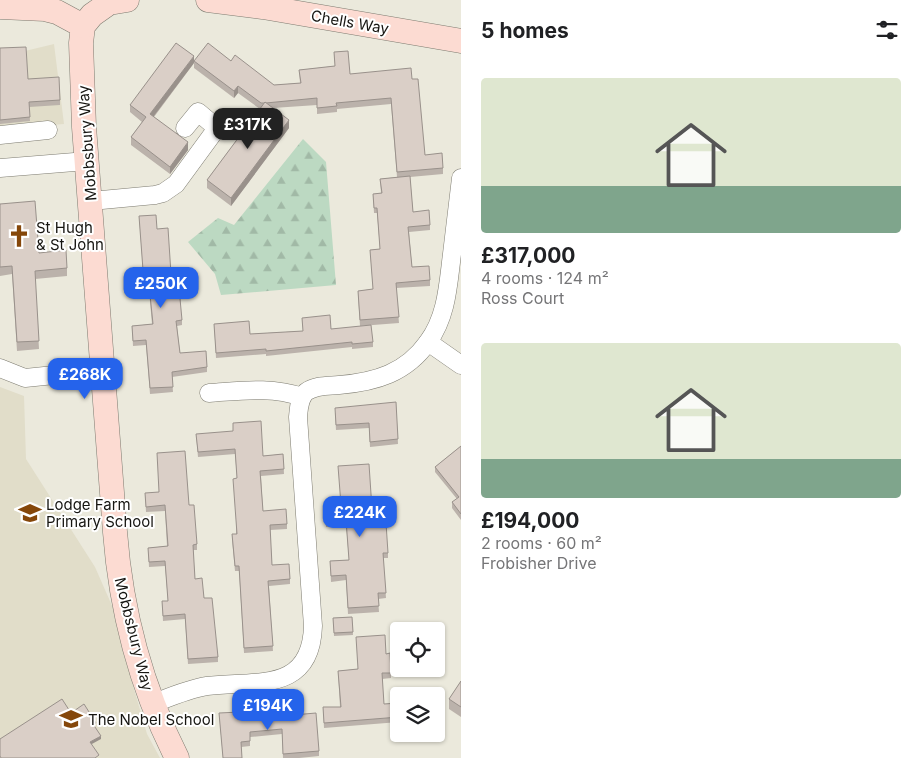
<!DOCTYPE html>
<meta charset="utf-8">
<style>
body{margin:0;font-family:Inter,sans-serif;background:#f6f6f6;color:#202124;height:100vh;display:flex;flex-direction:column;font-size:19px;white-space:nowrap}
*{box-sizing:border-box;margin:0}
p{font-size:16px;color:#757577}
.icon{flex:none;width:28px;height:28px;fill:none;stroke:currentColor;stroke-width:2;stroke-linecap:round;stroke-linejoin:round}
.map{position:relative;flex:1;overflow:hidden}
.sheet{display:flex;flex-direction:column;background:#fff;width:460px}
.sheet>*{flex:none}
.controls{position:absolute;left:390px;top:622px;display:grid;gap:10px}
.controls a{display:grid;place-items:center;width:55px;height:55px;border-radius:5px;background:#fff;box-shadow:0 1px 4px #0004;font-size:25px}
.price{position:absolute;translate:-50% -42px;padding:0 11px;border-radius:10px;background:#2563eb;color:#fff;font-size:16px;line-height:32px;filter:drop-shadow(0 1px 2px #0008)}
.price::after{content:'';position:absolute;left:50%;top:30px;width:15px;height:11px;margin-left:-8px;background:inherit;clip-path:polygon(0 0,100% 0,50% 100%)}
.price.on{background:#222;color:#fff}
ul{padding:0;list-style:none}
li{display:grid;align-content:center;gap:10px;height:265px;padding:0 20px}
li span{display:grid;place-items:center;height:155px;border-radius:5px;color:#555}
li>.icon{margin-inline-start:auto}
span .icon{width:90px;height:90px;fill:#fffc;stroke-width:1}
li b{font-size:21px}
h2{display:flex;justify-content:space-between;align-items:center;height:60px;padding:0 20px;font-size:21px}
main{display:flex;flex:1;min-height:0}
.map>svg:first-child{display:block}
.built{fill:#e1ddc9}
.forest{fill:url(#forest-firs)}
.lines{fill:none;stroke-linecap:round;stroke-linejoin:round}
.street-casing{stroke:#7d7b70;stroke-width:19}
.secondary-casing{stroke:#7d7b70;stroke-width:25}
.street{stroke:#fff;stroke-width:18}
.secondary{stroke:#fcdbd2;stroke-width:24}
.wall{fill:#bbb2ab}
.shaded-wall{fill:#99918b}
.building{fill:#dacfc7;stroke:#99918b}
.labels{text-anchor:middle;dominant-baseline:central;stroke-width:4;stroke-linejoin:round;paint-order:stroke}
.street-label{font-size:15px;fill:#161511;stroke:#fff}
.poi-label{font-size:15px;fill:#161511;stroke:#fff;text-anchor:start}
</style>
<main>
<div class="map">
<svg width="461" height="758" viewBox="0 0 461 758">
<defs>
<pattern id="forest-firs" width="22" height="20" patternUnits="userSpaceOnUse" patternTransform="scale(1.25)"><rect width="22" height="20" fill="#bcd9c2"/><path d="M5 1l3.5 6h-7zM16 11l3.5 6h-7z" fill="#a1b9a6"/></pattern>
</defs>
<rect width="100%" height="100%" fill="#ebe9dc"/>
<g class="built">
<path d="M54,44L64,124L0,129V53L25,51Z"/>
<path d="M0,387L24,396L26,459L95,567L113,608L134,689L147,734L160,758H0Z"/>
</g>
<path class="forest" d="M303,139L326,162L336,285L221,295L215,274L188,242L218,218L234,225Z"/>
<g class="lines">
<defs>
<g id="street">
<path d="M0,135L48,130"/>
<path d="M0,168L87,161"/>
<path d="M91,201L155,195L163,193L176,184L217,128L198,112L185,128"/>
<path d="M428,342L461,365"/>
<path d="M0,368L25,378L103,370"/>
<path d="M209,393C240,391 271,386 302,397"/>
<path d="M152,704C170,697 188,689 207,686C255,680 311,694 313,626L298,417C299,408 299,398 306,392C315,385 328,386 339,385C376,382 406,373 428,342C447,316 448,285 452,254C455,229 458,204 461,178"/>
</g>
<g id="secondary">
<path d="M127,0L109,3L92,15L83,26L81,43L84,127L115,532C121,611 141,687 177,758"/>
<path d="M208,0L263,7L461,41"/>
<path d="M0,7L45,9L57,12L83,26"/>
</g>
</defs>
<use href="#street" class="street-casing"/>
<use href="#secondary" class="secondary-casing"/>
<use href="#street" class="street"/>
<use href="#secondary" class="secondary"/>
</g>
<g class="wall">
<path d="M0,48L28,79L60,100V105L29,107L30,121L0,124Z"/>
<path d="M334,52L350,74L412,79L425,155L443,168V174L410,177L413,212L430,225V230L409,232L412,267L430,280V286L396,288L399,323L360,326L358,296V291L373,289L370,250L380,249L377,213H374L373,194L381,193L380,179L397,177L391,104L337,109V112L317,114V105L273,108L289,128L231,206L207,188V180L260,109L238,93L234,98L194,68V61H231L274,85L300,83L299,70L335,66Z"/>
<path d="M194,63L154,117L188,150L170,174L131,145V137L142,122L130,112V105Z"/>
<path d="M0,204L39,253L67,268V276L35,279L39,349L17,351L12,274L0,276Z"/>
<path d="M139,216L157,229L172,289L182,320V325L177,326L180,353L207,367V372L172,377L173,392L150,394L146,345L133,346L132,326L152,324L149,290L130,292L128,272L143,270Z"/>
<path d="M302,318L331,329L373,342V347L352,349V347L266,356V354L216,358L214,324L250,334L303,331Z"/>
<path d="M396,402L398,444L370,447L369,428L336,430L335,413Z"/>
<path d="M196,434L263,456L283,454L284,474L261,476L263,511L287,524V529L270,530L272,565L290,579V584L269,586L273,651L244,653L239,571H235L232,539V534H236L237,478L235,454L198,457Z"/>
<path d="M461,446V520L452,508V502L457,499L435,472V467Z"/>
<path d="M145,493L189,505L197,544V550H193L195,579L204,598L218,657V662L188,664L185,619L163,621L162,601H168L165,566L149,567L148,548L167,546L165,511L146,512Z"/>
<path d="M325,506L373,524L388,553V558H383L386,598L378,599L379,612L348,614L346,580L331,582L330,561L349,560L346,525L326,527Z"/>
<path d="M352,617L353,635L334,636L333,618Z"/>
<path d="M386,654L391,673V678L382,679L384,704L399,703V722L324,728L323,707H340L338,671L357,669Z"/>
<path d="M461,681V717L449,709V699Z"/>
<path d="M219,713L282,716L319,751V756L299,758H283L282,734L250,737V746L241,747L242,758H223Z"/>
</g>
<g class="shaded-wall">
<path d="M194,56V63L150,121V114Z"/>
<path d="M238,86V93L234,98V91Z"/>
<path d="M289,120V128L231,206V198Z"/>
<path d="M188,142V150L170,174V167Z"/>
<path d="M101,736V739L90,745V742Z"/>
</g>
<g class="building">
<path d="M176,43L194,56L150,114L188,142L170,167L131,137L146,117L130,105Z"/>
<path d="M208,43L231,61L235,55L274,85L301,83L299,70L335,66L334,52L348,51L350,74L411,68L412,79H418L425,155L442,153L443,168L397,172L391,98L336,103L337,106L317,108V98L266,103L265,102L264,103H261L238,86L234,91L194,61Z"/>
<path d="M26,47L28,79L59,77L60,100L29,102L30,117L0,120V48Z"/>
<path d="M265,102L289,120L231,198L207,180Z"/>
<path d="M410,176L413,212L429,210L430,225L408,227L412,267L429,266L430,280L396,283L399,317L360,320L358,291L373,289L370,250L380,249L377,208H374L373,194L382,193L380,179Z"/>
<path d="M35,201L39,253L66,250L67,268L35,271L39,341L17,342L12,266L0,267V204Z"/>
<path d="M156,215L157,229L168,228L172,289L179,288L182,320L176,321L180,353L206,351L207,367L172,372L173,387L150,388L146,340L133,341L132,326L153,324L149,285L130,286L128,272L143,270L139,216Z"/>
<path d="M330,315L331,329L371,325L373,342L352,344V342L266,351V349L216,353L214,324L249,321L250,334L303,331L302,318Z"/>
<path d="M396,402L398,439L370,442L369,423L336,425L335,408Z"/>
<path d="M261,421L263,456L283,454L284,469L260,471L263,511L286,509L287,524L270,525L272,565L289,564L290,579L268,581L273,646L244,648L239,566H235L232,534H237L233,479L237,478L235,449L198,452L196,434L233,431V423Z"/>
<path d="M461,446V514L452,502L459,497L435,467Z"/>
<path d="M185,451L189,505H194L197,544L193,545L195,579L202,578L204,598H212L218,657L188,659L185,614L163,616L162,601H168L165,561L149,562L148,548L168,546L165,505L146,507L145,493L159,492L157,453Z"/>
<path d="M369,464L373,524L386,523L388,553H383L386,593H378L379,606L348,608L346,575L331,576L330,561L349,560L346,520L326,521L325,506L341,505L338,466Z"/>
<path d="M352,617L353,632L334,633L333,618Z"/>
<path d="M385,635L386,654L390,653L391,673H382L384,704L399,703V717L324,723L323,707H341L338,671L358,669L356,637Z"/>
<path d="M461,681V707L449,699Z"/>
<path d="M62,699L71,713L84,704L96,723L93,724L101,736L90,742L99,755L95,758H1L0,756V739Z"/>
<path d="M282,710V716L316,713L319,751L283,754L282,729L250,732V741L241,742L242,758H223L219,713Z"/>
</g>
<defs>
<symbol id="church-bare" viewBox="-9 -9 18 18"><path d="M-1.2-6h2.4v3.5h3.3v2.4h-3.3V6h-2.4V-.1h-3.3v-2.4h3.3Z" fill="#85470a" stroke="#fff" stroke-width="2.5" paint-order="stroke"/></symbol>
<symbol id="school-bare" viewBox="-9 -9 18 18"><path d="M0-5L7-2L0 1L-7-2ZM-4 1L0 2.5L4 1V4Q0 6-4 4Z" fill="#85470a" stroke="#fff" stroke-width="2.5" paint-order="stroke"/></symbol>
</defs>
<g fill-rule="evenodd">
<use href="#church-bare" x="3" y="220" width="32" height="32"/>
<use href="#school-bare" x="14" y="497" width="32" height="32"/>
<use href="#school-bare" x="55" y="703" width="32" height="32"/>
</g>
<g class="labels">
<g class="street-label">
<text transform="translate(350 22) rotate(10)">Chells Way</text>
<text transform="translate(87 143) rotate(-94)">Mobbsbury Way</text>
<text transform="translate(134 634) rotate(76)">Mobbsbury Way</text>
</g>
<g class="poi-label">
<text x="36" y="227">St Hugh<tspan x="36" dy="17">&amp; St John</tspan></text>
<text x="46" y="504">Lodge Farm<tspan x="46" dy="17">Primary School</tspan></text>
<text x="88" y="719">The Nobel School</text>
</g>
</g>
</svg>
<div class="controls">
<a><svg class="icon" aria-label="locate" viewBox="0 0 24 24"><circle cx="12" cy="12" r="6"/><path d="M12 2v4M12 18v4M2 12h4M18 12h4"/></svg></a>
<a><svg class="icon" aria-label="layers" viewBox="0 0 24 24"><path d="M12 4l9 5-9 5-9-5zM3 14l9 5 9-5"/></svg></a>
</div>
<b class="price on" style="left:248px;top:150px">£317K</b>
<b class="price" style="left:161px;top:309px">£250K</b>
<b class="price" style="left:85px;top:400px">£268K</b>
<b class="price" style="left:360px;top:538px">£224K</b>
<b class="price" style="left:268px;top:731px">£194K</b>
</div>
<section class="sheet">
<h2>5 homes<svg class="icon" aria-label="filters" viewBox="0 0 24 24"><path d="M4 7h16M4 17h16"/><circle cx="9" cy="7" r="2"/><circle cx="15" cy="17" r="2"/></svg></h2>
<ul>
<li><span style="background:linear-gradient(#dfe7d0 70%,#7fa58c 0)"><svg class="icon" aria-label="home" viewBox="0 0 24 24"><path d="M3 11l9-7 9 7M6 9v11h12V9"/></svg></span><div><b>£317,000</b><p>4 rooms · 124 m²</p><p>Ross Court</p></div></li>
<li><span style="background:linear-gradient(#dfe7d0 75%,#7fa58c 0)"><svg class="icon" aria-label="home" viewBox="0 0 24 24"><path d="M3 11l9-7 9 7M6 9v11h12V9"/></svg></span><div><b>£194,000</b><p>2 rooms · 60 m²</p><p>Frobisher Drive</p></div></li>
</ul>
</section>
</main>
